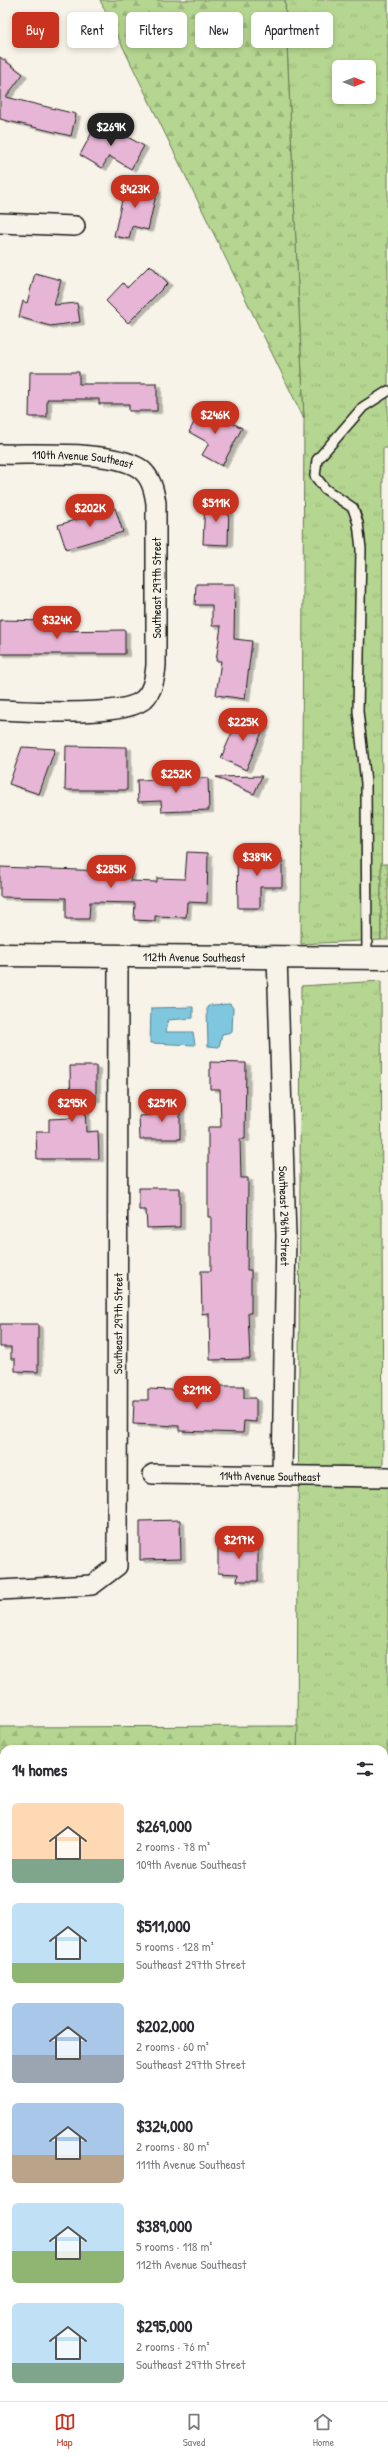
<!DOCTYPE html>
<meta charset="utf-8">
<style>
body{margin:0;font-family:"Patrick Hand",sans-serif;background:#f2f2f3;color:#2b2b33;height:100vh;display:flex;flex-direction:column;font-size:15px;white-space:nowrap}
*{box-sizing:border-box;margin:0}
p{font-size:13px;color:#7c7c81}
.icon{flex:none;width:22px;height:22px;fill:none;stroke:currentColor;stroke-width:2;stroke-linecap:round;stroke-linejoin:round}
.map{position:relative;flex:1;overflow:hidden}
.details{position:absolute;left:0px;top:1745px;width:388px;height:656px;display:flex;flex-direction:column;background:#fff;border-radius:12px 12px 0 0;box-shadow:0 2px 6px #0003}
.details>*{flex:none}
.banner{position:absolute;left:12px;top:12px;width:364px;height:36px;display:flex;gap:8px}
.needle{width:26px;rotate:90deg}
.controls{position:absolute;left:332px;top:60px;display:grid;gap:8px}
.controls a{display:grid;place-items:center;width:44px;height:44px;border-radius:6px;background:#fff;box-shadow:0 2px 6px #0003;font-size:20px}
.price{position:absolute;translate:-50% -34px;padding:0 9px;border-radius:14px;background:#c8321e;color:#fff;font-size:13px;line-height:26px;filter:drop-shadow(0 1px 2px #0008)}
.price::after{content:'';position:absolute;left:50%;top:24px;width:12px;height:9px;margin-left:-6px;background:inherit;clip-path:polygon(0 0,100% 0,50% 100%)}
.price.selected{background:#222;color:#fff}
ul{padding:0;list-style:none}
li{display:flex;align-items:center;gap:12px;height:100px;padding:0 12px}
li span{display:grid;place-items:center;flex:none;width:112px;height:80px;border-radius:6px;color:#555}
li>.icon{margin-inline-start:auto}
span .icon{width:48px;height:48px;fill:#fffc;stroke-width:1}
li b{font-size:17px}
h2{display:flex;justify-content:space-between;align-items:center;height:48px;padding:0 12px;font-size:17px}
.chip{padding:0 14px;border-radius:6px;background:#fff;box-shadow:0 2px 6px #0003;font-size:14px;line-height:36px}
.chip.selected{background:#c8321e;color:#fff}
.tabs{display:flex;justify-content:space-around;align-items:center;height:56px;border-top:1px solid #e1e1e2;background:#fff;font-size:11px;color:#7c7c81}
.tabs a{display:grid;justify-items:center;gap:2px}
.tabs .selected{color:#c8321e}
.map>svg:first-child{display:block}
.grass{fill:url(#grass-tufts);stroke:#687956;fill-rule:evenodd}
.forest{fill:url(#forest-firs);stroke:#687956}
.garden{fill:url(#garden-dots);stroke:#687956}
.water{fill:#7fc7df;stroke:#578391}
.building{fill:#e7b5d5;stroke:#1c1c1c;filter:url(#shadow)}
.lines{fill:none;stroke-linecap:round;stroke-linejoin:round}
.lane-casing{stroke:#1c1c1c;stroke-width:12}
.street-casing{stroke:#1c1c1c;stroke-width:22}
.secondary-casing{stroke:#1c1c1c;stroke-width:25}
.lane{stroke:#f7f3e8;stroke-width:9}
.street{stroke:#f7f3e8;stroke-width:19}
.secondary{stroke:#f7f3e8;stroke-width:22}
.labels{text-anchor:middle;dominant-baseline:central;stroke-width:3;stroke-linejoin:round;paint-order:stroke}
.street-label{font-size:12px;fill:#1c1c1c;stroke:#f7f3e8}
</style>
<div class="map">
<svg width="388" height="2401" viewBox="0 0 388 2401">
<defs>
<pattern id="grass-tufts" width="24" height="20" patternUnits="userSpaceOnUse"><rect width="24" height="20" fill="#b5d690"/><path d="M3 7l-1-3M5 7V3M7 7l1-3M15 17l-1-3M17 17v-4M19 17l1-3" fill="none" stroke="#9bb77c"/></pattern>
<pattern id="forest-firs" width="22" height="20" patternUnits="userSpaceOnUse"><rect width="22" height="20" fill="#b5d690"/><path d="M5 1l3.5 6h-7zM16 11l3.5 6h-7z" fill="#9bb77c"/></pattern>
<pattern id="garden-dots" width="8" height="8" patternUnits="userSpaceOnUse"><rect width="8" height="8" fill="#b5d690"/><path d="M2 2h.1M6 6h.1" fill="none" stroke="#9bb77c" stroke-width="1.8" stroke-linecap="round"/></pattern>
<filter id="shadow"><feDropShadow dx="4.5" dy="2.5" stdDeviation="0" flood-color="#0004"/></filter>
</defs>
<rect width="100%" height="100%" fill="#f7f3e8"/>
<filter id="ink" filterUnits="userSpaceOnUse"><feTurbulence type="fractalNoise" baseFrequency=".025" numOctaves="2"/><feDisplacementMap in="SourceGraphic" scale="8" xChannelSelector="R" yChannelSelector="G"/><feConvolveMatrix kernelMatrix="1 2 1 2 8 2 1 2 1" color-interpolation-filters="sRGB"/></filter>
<g filter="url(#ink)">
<g class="grass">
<path d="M285,0H388V448H383L381,940L301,944L304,419ZM339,67H369V97H339Z"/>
<path d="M381,981L383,1467H388V2401H0V2085H4V2397H384V1749H297L301,986Z"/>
</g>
<g class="forest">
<path d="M100,0H285L304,419Z"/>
<path d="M298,1726L297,1749H4V2085H0V1727Z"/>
</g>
<rect class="garden" x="381" y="864" width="7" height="76"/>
<g class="water">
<path d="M230,1004L233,1008L232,1032L222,1034L219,1047L208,1046L207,1007L211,1005Z"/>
<path d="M193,1007V1018L168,1020L166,1032H193L195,1045L150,1043L151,1008Z"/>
</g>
<g class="building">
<path d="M0,57L23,74L6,97L76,114L71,136L0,119Z"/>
<path d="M98,121L144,146L131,169L109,156L102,168L80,155Z"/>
<path d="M126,182L157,190L148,230L132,226L129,239L114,236Z"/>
<path d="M150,265L168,283L128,323L106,301L123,283L127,288Z"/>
<path d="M35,273L61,280L54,305L77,303L80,322L50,326L19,317L23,301L27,303Z"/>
<path d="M30,372H79V384H157V411H129V404H99V399H47V417H29Z"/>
<path d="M202,407L242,428L222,466L202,455L209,443L189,432Z"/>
<path d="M205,501L229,502L228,545L203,544Z"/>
<path d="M115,508L123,532L66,549L58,525Z"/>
<path d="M196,584H235L234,639L252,641L245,699L216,695L221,661H216L221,626H212V605H195Z"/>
<path d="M0,620L48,621V631L125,630V654H0Z"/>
<path d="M240,714L265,725L246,770L221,758Z"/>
<path d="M66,746L127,747V790H65Z"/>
<path d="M22,747L55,749L39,794L9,784Z"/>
<path d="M262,776L254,794L216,777Z"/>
<path d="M208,778L209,810L162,812L161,801L138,802L137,780Z"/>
<path d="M187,852L208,853L207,903L187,902L186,917L155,916V921L134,920L135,903L90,902L89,919H66V898L0,897V867L131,872L130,881L157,882V878L185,879Z"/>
<path d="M237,853H272V858H282V887H260V908H238Z"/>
<path d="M210,1062L246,1063L245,1139H240L241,1178H248L247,1270H251V1313H248L250,1359L210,1360L209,1313L202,1314L201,1271H211V1217H208V1127H221L220,1089H210Z"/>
<path d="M70,1066H96V1099H85L86,1132L98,1131L99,1159H37L36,1132H49V1119L71,1118Z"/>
<path d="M180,1103V1139H140L139,1116L153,1115V1104Z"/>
<path d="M139,1188H180V1227L147,1228L146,1210H139Z"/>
<path d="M0,1324H38V1372L15,1371V1359H11V1347H0Z"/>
<path d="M219,1386H244V1398H256V1422L244,1421L243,1433L179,1431V1426L133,1424L134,1400H148V1389L219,1392Z"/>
<path d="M180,1520L181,1559L140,1560V1521Z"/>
<path d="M218,1541L258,1542V1581H237L238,1574L218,1573Z"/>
</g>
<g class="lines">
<defs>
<path id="lane" d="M367,958L366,783L358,711L361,549L358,523L353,508L325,489L315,476L317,460L363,407L388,391"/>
<g id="street">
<path d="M0,223L75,226"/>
<path id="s1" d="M0,454C34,455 112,450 139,468C151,476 154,490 156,503V665C155,677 153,691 144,699C125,718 28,711 0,710"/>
<path id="s2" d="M277,957L286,1235L282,1474"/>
<path id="s3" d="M153,1474L388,1477"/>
<path id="s4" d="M0,1590L92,1585L117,1566L118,957"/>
</g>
<g id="secondary">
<path id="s5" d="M0,955L388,958"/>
</g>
</defs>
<use href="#lane" class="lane-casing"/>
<use href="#street" class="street-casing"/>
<use href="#secondary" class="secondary-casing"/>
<use href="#lane" class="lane"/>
<use href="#street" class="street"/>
<use href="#secondary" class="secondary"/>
</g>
</g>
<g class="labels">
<g class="street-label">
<text stroke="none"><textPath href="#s1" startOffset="83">110th Avenue Southeast</textPath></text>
<text transform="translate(156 588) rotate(-90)">Southeast 297th Street</text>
<text stroke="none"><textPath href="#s5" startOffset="194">112th Avenue Southeast</textPath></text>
<text stroke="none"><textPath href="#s2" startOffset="259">Southeast 296th Street</textPath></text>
<text stroke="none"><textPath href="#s4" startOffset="366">Southeast 297th Street</textPath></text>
<text stroke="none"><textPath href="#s3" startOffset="117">114th Avenue Southeast</textPath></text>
</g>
</g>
</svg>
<div class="controls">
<a><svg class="needle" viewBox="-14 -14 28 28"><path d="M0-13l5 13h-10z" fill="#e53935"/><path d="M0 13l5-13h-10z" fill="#7c7c81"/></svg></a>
</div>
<b class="price selected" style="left:111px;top:147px">$269K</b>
<b class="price" style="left:135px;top:209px">$423K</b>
<b class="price" style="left:215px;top:435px">$246K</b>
<b class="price" style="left:216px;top:523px">$511K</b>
<b class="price" style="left:90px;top:528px">$202K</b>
<b class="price" style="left:57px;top:640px">$324K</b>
<b class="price" style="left:243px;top:742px">$225K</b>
<b class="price" style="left:176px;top:794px">$252K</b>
<b class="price" style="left:257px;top:877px">$389K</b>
<b class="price" style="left:111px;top:889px">$285K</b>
<b class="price" style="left:72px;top:1123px">$295K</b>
<b class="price" style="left:162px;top:1123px">$251K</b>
<b class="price" style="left:197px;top:1410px">$211K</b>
<b class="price" style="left:239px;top:1560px">$217K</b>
<div class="banner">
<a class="chip selected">Buy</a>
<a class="chip">Rent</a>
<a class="chip">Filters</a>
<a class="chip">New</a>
<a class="chip">Apartment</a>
</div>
<section class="details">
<h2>14 homes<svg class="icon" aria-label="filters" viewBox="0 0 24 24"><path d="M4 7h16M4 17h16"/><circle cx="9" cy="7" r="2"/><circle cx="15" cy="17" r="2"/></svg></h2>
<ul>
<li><span style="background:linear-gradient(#ffd9b3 70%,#7fa58c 0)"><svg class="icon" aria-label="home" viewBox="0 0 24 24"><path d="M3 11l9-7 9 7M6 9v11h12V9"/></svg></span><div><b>$269,000</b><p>2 rooms · 78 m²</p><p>109th Avenue Southeast</p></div></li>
<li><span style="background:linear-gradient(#bfe0f5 75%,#8fb573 0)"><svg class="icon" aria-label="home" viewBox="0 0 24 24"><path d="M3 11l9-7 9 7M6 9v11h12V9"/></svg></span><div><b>$511,000</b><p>5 rooms · 128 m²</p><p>Southeast 297th Street</p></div></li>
<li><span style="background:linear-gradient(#a9c7e8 65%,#9aa5b1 0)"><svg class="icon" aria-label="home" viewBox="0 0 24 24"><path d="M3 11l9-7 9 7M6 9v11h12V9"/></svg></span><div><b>$202,000</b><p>2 rooms · 60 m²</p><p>Southeast 297th Street</p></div></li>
<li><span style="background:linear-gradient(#a9c7e8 65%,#b9a48a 0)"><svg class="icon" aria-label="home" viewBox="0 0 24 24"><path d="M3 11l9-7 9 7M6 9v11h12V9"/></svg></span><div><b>$324,000</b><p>2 rooms · 80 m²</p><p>111th Avenue Southeast</p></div></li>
<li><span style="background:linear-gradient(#bfe0f5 60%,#8fb573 0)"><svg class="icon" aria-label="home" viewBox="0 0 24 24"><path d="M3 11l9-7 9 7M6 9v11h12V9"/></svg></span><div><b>$389,000</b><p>5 rooms · 118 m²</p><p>112th Avenue Southeast</p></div></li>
<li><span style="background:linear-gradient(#bfe0f5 75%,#7fa58c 0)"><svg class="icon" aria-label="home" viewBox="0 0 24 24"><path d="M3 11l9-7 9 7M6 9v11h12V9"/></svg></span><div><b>$295,000</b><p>2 rooms · 76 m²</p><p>Southeast 297th Street</p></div></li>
</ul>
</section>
</div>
<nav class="tabs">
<a class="selected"><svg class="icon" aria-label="map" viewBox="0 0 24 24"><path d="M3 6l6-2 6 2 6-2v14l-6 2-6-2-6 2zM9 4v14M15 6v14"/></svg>Map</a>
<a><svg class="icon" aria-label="saved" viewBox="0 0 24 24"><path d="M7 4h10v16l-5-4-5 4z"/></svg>Saved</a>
<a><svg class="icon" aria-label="home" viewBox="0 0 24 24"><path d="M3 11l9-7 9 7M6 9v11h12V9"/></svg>Home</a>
</nav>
